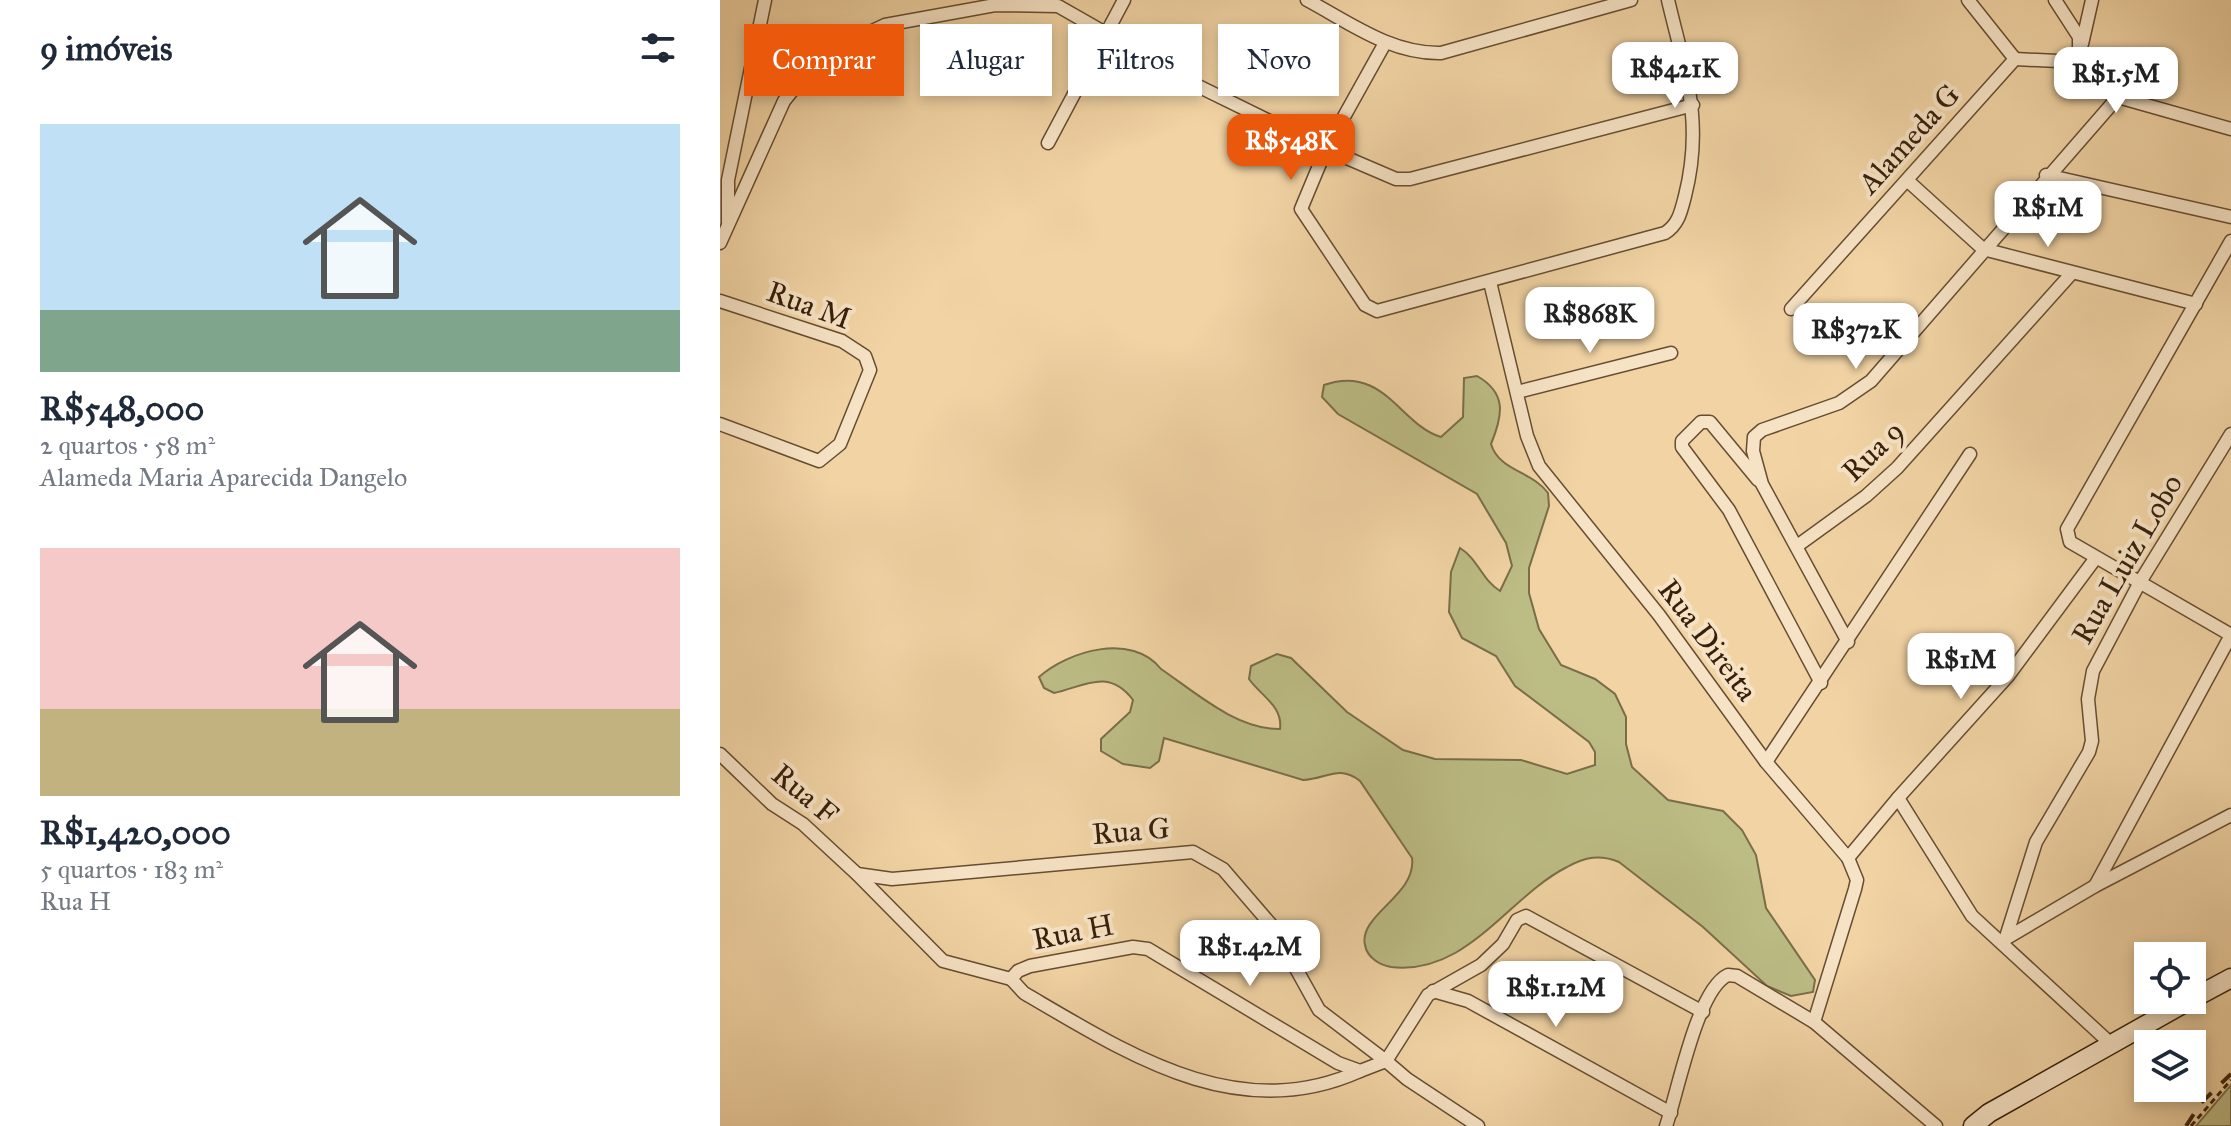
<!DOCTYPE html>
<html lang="pt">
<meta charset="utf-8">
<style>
body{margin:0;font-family:"IM FELL Great Primer",serif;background:#f2f2f3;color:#1f2937;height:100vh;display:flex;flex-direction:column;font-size:30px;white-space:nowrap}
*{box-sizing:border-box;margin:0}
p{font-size:26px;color:#747a83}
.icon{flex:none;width:44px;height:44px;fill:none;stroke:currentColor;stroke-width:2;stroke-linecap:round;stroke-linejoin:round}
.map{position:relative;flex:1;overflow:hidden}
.panel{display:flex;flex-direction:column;background:#fff;width:720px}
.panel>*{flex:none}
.banner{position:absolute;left:24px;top:24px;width:760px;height:72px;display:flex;gap:16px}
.tools{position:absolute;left:1414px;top:942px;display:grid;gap:16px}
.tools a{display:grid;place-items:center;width:72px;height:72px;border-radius:0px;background:#fff;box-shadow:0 4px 12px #0003;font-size:40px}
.price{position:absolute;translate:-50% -68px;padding:0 18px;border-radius:16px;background:#fff;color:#222;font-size:26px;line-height:52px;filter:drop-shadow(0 2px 4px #0008)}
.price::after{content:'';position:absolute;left:50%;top:48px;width:24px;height:18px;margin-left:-12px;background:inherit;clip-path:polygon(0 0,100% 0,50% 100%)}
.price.selected{background:#ea580c;color:#fff}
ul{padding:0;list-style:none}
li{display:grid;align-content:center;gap:16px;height:424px;padding:0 40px}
li span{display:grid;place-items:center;height:248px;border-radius:0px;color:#555}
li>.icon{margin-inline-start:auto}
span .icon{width:144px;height:144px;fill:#fffc;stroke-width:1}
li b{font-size:34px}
h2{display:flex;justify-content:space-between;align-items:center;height:96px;padding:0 40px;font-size:34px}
.tag{padding:0 28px;border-radius:0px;background:#fff;box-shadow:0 4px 12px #0003;font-size:28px;line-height:72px}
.tag.selected{background:#ea580c;color:#fff}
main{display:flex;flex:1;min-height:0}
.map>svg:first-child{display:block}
.green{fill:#bcbc85;stroke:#7a6e48;stroke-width:2}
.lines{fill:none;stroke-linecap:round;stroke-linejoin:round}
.minor-casing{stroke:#664d31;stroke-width:15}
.secondary-casing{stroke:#37200b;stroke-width:21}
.path{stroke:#37200b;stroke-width:3;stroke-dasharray:6 4;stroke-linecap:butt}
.minor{stroke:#f6e2c4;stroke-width:12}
.secondary{stroke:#f6e2c4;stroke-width:18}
.rail{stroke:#37200b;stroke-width:4;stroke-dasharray:14 14;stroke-linecap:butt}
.labels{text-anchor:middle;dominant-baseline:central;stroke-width:8;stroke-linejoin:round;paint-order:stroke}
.street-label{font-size:30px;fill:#37200b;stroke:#f6e2c4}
</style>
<main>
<section class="panel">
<h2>9 imóveis<svg class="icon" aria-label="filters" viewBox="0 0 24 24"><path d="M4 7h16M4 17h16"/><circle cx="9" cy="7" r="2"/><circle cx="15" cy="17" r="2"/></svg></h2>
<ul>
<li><span style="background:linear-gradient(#bfe0f5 75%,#7fa58c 0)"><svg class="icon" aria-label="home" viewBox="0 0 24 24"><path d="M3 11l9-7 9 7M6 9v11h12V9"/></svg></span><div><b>R$548,000</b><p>2 quartos · 58 m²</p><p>Alameda Maria Aparecida Dangelo</p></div></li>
<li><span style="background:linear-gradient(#f6c9c9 65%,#c2b280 0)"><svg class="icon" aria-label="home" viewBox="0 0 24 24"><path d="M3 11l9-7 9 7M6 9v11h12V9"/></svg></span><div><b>R$1,420,000</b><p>5 quartos · 183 m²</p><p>Rua H</p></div></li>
</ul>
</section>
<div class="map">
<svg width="1511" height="1126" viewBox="0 0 1511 1126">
<rect width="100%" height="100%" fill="#f1d3a4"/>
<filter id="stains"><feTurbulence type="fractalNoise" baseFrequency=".0025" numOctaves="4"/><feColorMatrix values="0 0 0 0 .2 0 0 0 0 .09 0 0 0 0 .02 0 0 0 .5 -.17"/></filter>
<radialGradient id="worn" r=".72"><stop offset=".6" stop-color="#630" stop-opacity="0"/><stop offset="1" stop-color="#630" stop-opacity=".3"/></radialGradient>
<g class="green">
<path d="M757,376C787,393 783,415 771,444C779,471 812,471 828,493L829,506L809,568V593L819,629L841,665L875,679L895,694L906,717V744L912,767L948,800L1003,811L1022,830L1036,855L1046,908L1095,980L1093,992L1071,996L1047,986L983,927L899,862C880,854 865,857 847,867C788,897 747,976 671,967C659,965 647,957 645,945C638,915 697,895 692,858L640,781C619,764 607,779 583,780L444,738L439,761L430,768L403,764L381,751V739L410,712L413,700C388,667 363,687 334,693L324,688L319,677C348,651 412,632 441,669C475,692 517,730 560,729C563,706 541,696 529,679L531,666L557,654L571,658L627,712L683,750L715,759L801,760L847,774L875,765V752L869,742L795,686L776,656L742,638L729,612L731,572L740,548C758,559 762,580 780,591L792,566L786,543L757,494L618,414L602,397L604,385C664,364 680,425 721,437L743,417L744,378Z"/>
<path d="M1511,1085V1126H1476Z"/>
</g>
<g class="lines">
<defs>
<g id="minor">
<path d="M587,0C630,23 671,54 721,53L911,0"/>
<path d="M1335,0L1359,37V62"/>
<path d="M665,43L606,149L581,209L645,305L657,311L945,233C959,224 961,211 965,196C984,121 965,72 948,0"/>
<path d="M1362,44L1372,0"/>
<path d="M1295,59L1359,62L1398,97L1511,129"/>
<path d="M328,143L404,0"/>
<path d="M1326,175L1511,217"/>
<path d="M1188,181L1263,249L1476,304"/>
<path d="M8,223V180L45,0"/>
<path d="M0,243L64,101L88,71L129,42L165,25L275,5L338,6L480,87L606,149L676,179H690L973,105"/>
<path d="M770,282L807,436L819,466L939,615L1046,762L1128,858L1137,880L1135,889L1094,1022"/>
<path d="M0,301L122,341L145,356L150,370L120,444L99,461L0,424"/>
<path d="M1071,309L1295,59L1248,0"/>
<path d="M797,392L951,353"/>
<path d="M1038,480L990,422H981L962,441V447L1009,510L1101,683"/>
<path d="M1077,546L1146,496L1177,468L1351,274"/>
<path d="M1128,642L1042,484L1033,451L1034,437L1042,430L1119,403L1151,381L1398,97"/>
<path d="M0,754L52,804L83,824L137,874L223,961L291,979"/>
<path d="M1046,762L1250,454"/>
<path d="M1178,798L1252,916L1390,1043"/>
<path d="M1128,858L1178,798L1288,676L1375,559"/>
<path d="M137,874L172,879L473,852L503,869L553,927L599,1010L666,1061L708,995L761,965L783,944L797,920L806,916L983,1012"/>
<path d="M1375,886L1511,635L1350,542L1347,529L1511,241"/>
<path d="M1286,937L1316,842L1369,752L1372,741L1368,699L1373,671L1420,582L1511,434"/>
<path d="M1285,939L1375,886L1511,815"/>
<path d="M291,979L298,971L310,966L413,947L428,949L618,1063L640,1071L666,1061L687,1079L758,1126"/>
<path d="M291,979L304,993C410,1055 518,1126 640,1071"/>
<path d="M713,991L748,1001L951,1113"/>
<path d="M946,1126C958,1092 977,989 1008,975L1017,976L1094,1022L1216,1126"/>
</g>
<g id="secondary">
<path d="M1472,999L1511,978"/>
<path d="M1253,1126L1269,1113L1470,1000"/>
</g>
</defs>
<use href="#minor" class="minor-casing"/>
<use href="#secondary" class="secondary-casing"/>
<path class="path" d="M1471,1126L1511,1080"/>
<use href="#minor" class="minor"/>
<use href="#secondary" class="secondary"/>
<path class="rail" d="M1466,1126L1481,1103L1511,1074"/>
</g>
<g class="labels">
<g class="street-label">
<text transform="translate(1189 139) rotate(-48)">Alameda G</text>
<text transform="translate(89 305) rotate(20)">Rua M</text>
<text transform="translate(1153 451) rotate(-44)">Rua 9</text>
<text transform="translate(1407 559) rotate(-60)">Rua Luiz Lobo</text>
<text transform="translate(988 640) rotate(53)">Rua Direita</text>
<text transform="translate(85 794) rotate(40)">Rua F</text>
<text transform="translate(411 831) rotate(-5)">Rua G</text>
<text transform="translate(353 932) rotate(-11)">Rua H</text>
</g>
</g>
<rect width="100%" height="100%" filter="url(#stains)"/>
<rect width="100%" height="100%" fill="url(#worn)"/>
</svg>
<div class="tools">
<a><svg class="icon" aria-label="locate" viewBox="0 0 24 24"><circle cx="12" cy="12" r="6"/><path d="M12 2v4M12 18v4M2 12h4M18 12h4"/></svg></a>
<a><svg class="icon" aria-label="layers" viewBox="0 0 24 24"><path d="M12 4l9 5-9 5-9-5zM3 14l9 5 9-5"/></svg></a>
</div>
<b class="price" style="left:955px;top:110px">R$421K</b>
<b class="price" style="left:1396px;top:115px">R$1.5M</b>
<b class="price selected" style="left:571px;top:182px">R$548K</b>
<b class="price" style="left:1328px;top:249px">R$1M</b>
<b class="price" style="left:870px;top:355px">R$868K</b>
<b class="price" style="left:1136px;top:371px">R$372K</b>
<b class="price" style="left:1241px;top:701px">R$1M</b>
<b class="price" style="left:530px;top:988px">R$1.42M</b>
<b class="price" style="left:836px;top:1029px">R$1.12M</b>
<div class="banner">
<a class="tag selected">Comprar</a>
<a class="tag">Alugar</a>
<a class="tag">Filtros</a>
<a class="tag">Novo</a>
</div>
</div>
</main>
